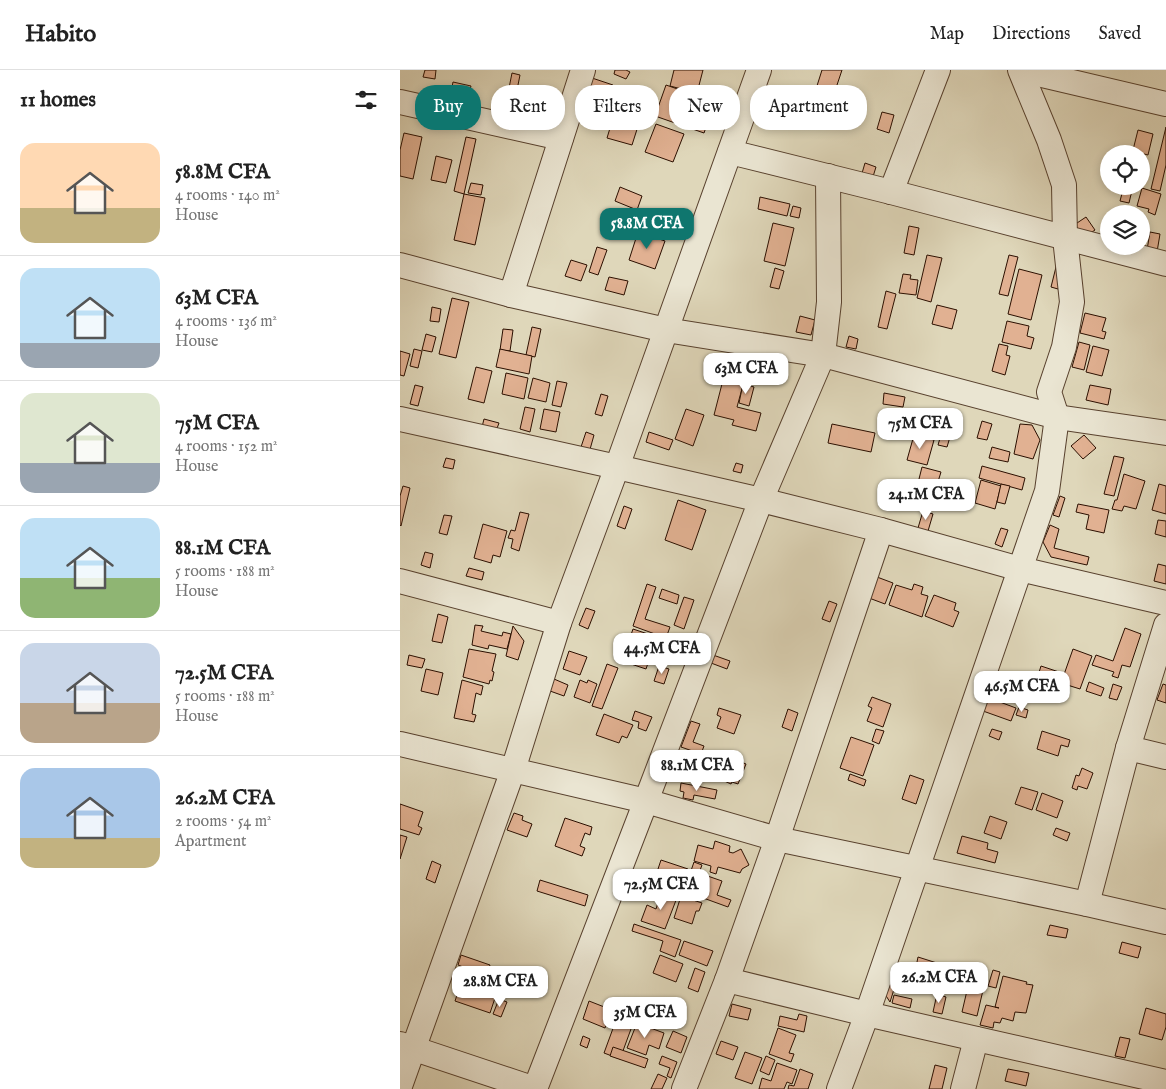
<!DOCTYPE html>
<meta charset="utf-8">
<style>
body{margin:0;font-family:"IM FELL English",serif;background:#f2f2f2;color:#222;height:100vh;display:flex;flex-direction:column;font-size:19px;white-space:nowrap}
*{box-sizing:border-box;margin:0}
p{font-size:16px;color:#767676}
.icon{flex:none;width:28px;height:28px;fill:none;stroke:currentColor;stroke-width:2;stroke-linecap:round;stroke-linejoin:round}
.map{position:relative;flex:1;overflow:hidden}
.side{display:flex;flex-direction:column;background:#fff;width:400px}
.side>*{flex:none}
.hud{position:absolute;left:15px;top:15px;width:475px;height:45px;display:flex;gap:10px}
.fabs{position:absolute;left:700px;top:75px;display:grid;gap:10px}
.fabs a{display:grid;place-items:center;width:50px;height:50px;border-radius:50%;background:#fff;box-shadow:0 2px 8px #0003;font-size:25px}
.price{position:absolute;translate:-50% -42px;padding:0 11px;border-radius:10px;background:#fff;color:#222;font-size:16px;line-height:32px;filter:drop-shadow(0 1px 2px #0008)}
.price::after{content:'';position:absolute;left:50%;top:30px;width:15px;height:11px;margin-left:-8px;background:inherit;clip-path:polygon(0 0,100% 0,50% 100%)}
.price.active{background:#0f766e;color:#fff}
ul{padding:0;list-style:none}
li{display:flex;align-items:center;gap:15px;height:125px;padding:0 20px}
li+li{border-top:1px solid #e0e0e0}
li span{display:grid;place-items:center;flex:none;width:140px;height:100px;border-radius:15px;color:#555}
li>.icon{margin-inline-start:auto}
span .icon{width:60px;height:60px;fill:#fffc;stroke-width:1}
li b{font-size:21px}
h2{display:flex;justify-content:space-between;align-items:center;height:60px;padding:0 20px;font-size:21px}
.chip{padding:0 18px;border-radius:20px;background:#fff;box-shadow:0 2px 8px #0003;font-size:18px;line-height:45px}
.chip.active{background:#0f766e;color:#fff}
header{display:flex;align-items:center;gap:30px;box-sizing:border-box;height:70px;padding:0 25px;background:#fff;border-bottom:1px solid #e0e0e0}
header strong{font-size:24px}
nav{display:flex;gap:28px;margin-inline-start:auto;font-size:18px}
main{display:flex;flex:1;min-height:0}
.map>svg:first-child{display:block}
.building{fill:#e1b192;stroke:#2b0f00}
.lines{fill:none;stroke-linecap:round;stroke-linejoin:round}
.minor-casing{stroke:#58412e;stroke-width:26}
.minor{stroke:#eae5d2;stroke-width:24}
</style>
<header>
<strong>Habito</strong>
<nav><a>Map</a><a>Directions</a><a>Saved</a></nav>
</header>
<main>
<section class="side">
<h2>11 homes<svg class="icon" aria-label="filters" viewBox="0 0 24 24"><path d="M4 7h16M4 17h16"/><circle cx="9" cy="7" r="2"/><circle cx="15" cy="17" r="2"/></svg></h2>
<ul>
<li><span style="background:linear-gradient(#ffd9b3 65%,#c2b280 0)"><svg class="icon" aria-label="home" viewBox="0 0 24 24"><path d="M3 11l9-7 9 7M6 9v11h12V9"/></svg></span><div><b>58.8M CFA</b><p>4 rooms · 140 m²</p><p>House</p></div></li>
<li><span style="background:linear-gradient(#bfe0f5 75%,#9aa5b1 0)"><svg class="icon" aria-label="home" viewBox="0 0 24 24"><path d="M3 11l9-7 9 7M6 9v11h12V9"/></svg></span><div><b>63M CFA</b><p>4 rooms · 136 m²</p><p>House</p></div></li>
<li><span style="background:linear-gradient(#dfe7d0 70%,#9aa5b1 0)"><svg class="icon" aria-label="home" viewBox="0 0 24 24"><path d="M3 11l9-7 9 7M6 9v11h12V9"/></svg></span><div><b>75M CFA</b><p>4 rooms · 152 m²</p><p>House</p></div></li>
<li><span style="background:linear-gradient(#bfe0f5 60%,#8fb573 0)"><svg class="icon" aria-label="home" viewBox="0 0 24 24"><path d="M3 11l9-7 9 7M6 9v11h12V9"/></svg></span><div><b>88.1M CFA</b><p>5 rooms · 188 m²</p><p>House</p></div></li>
<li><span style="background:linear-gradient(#c9d6e8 60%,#b9a48a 0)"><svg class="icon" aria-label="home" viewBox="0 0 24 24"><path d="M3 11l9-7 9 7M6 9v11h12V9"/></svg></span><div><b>72.5M CFA</b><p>5 rooms · 188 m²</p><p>House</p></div></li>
<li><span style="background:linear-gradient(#a9c7e8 70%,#c2b280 0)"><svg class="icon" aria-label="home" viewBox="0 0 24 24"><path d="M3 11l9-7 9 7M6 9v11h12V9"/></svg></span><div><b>26.2M CFA</b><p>2 rooms · 54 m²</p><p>Apartment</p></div></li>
</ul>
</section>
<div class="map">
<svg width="766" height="1019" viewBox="0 0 766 1019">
<rect width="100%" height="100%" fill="#dfd7ba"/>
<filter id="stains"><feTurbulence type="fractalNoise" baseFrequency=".004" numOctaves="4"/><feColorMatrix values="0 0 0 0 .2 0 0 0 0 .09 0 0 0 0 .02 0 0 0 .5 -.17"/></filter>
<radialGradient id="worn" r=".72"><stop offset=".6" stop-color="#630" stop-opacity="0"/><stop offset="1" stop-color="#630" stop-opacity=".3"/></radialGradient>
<g class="building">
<path d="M25,0H36L35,9L23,7Z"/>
<path d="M215,0H226L230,2L226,9L214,4Z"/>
<path d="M274,0H303L297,23L270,16Z"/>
<path d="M422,0H442L434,24L416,19Z"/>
<path d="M112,3L120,5L114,35L106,33Z"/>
<path d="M192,8L213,15L208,31L187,25Z"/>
<path d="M53,12L71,16L67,31L50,27Z"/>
<path d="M266,15L315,32L304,63L255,46Z"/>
<path d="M482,42L494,45L489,63L477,59Z"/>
<path d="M214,45L239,53L232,75L207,68Z"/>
<path d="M256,54L284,64L273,92L245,82Z"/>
<path d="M766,57V95L760,121L751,119Z"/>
<path d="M738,60L753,64L748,85L744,84L741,93V84H732Z"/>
<path d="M4,63L22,67L13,109L0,106V80Z"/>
<path d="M66,67L76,69L64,124L54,121Z"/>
<path d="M36,86L52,90L46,113L31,110Z"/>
<path d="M465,93L476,97L471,113L460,110Z"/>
<path d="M71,113L83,115L81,125L68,123Z"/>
<path d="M724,116H733L729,133L720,131Z"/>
<path d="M220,117L242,126L237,140L215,131Z"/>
<path d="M742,118L761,124L755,145L748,142L749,139L737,136Z"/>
<path d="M64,124L85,128L75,175L54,170Z"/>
<path d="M360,127L390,134L387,146L358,139Z"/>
<path d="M393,136L401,138L399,148L390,146Z"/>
<path d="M686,147L695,160L683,168L674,155Z"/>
<path d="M373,153L394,158L385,196L364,191Z"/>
<path d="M509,156L519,158L514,185L504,183Z"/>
<path d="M238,162L265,171L255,199L229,190Z"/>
<path d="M750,162L760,164L757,182L747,180Z"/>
<path d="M197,177L207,180L198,205L189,202Z"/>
<path d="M527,185L542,188L531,232L517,228Z"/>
<path d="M609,185L618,187L608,226L599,224Z"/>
<path d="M171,190L187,195L181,211L165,206Z"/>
<path d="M656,197L664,199L658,219L651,217Z"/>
<path d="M375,198L384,201L379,219L370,217Z"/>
<path d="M619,199L642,205L631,250L608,244Z"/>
<path d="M503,204L511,205L510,209L518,210L516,225L499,223Z"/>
<path d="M209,207L228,211L224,225L205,220Z"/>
<path d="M486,221L496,224L487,259L478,257Z"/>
<path d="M52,228L69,232L56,288L39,284Z"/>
<path d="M537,235L557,240L552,259L532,254Z"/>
<path d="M32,237L41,239L39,252L30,251Z"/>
<path d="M685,243L706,248L702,261L706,262L704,269L680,263Z"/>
<path d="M400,246L415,250L411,265L396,262Z"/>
<path d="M607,251L629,256L627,266L634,268L631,279L602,272Z"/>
<path d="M132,257L141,259L135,287L126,285Z"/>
<path d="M103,259L113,260L110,281L100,280Z"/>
<path d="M26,264L36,267L32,282L22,280Z"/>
<path d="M449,266L458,269L456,279L446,277Z"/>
<path d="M679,272L690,275L684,300L672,297Z"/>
<path d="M599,274L608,276L606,285L610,286L605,305L592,301Z"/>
<path d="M693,276L709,280L702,306L686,302Z"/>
<path d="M14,279L22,281L18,298L10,296Z"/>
<path d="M100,279L132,286L129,304L96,297Z"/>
<path d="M0,281L10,284L4,306L0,305Z"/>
<path d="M345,290L366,295L364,306L342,300Z"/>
<path d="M76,297L92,301L84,333L68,329Z"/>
<path d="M106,303L128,308L124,329L102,324Z"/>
<path d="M133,308L150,313L146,332L128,328Z"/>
<path d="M323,310L343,315L337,337L361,343L356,361L332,355L334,350L314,345Z"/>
<path d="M157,311L167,313L161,337L152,335Z"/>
<path d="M343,314L354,317L349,336L339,333Z"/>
<path d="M15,315L23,317L18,336L10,334Z"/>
<path d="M690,315L711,319L708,335L686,330Z"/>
<path d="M484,323L505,327L503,337L483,334Z"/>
<path d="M201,324L208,326L202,346L195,344Z"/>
<path d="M125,337L135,339L130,362L120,359Z"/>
<path d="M144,339L160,342L156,362L140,359Z"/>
<path d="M286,339L304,345L293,376L275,369Z"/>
<path d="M547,344L556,347L547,377L538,375Z"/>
<path d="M84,349L99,353L96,361L82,357Z"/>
<path d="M582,351L592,354L587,370L577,368Z"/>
<path d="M432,354L475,363L471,382L428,373Z"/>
<path d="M620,354L632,355L640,370L633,389L614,384Z"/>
<path d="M186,362L194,365L189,383L180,380Z"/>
<path d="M249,362L273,370L269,380L246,372Z"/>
<path d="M514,365L534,370L527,395L507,390Z"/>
<path d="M684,365L696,378L683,389L671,376Z"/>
<path d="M592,377L610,382L608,392L589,388Z"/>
<path d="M714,386L724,388L714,426L704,424Z"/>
<path d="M46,388L55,390L53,399L43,397Z"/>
<path d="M336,393L343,395L341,403L333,401Z"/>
<path d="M582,396L625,408L622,420L579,408Z"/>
<path d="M522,397L541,402L533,428L526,426L529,416L518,413Z"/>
<path d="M724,404L745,411L736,439L724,436L722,441L712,439L715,430H717Z"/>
<path d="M581,410L601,416L595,439L575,433Z"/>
<path d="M601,414L610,416L605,434L597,432Z"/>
<path d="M759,414L766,416V444L752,440Z"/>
<path d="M3,416L10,418L1,456L0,455V426Z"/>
<path d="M660,426L665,428L659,447L653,445Z"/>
<path d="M278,430L306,440L292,480L265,470Z"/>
<path d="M678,434L709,440L704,463L686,459L689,445L676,442Z"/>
<path d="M224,436L232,439L225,459L217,456Z"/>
<path d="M523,441L533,444L528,461L518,458Z"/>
<path d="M120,442L129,444L119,481L111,478L113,469L108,468L111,460L115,461Z"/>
<path d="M44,445L52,446L47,465L39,463Z"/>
<path d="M758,450L766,451V467L755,464Z"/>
<path d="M83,454L107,461L100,487L93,485L91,493L74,488Z"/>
<path d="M650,455L659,459L654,478L689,487L687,495L651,487L643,472Z"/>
<path d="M601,458L608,460L602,477L595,474Z"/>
<path d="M25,482L33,484L30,498L21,495Z"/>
<path d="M758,494L766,496V514L754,511Z"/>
<path d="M69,498L84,502L82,510L66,506Z"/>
<path d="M477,507L493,513L485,534L469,528Z"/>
<path d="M247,514L256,517L245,549L270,557L266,568L233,556Z"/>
<path d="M514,514L523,517L521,524L528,526L522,547L489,535L496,515L512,520Z"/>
<path d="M262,519L279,525L277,534L259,528Z"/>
<path d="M534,525L556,533L554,540L559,542L553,557L525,546Z"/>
<path d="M284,527L294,530L284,559L274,555Z"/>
<path d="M429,531L437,534L430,552L422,549Z"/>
<path d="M186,538L195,541L188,559L179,555Z"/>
<path d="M38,544L48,547L42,573L32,571Z"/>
<path d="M75,555L83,556L81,561L102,566L103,562L111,564L107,579L89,575L88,579L72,575Z"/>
<path d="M113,556L124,571L118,590L106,586Z"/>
<path d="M725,558L741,564L730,597L722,595L718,608L712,606L714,602L692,595L696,585L713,591Z"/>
<path d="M233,559L257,567L246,599L222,591Z"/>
<path d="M69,579L96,584L92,601L94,602L92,611L90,610L89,614L63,607Z"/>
<path d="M673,579L692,586L680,619L661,613Z"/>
<path d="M169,581L187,587L180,605L163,599Z"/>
<path d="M9,585L25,589L22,598L7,595Z"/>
<path d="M313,585L330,591L327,599L311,593Z"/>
<path d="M207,594L218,598L202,639L192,636Z"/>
<path d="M259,596L269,599L264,614L254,611Z"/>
<path d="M641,596L659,602L650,631L632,625Z"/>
<path d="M26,599L43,603L38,625L21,621Z"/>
<path d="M154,609L168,615L164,626L150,621Z"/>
<path d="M62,610L83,616L81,625L76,623L72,644L76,645L74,652L54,648Z"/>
<path d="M180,610L187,613L188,610L197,614L190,633L174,627Z"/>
<path d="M595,611L603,613L597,628L590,625Z"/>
<path d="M689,612L704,618L701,626L686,621Z"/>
<path d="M713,614L722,617L717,630L709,628Z"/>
<path d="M763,614L766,615V633L757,630Z"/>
<path d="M472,627L491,634L483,657L467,651L472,638L468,636Z"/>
<path d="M589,628L616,638L611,651L583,641Z"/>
<path d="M619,637L628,640L626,648L616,645Z"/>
<path d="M319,638L341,645L334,664L317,658L321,647L317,645Z"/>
<path d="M388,639L398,643L392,661L382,657Z"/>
<path d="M235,641L252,647L246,661L238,658L239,652L232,650Z"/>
<path d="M204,644L233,655L227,668L222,666L219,673L196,665Z"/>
<path d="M291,651L300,654L293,672L304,676L301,684L281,677Z"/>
<path d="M476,659L484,661L479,674L472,671Z"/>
<path d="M592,659L602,662L599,670L589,666Z"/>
<path d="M642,661L670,670L668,677L661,675L658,686L637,679Z"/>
<path d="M451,667L474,675L463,706L440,698Z"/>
<path d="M320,683L328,686L320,708L305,702L307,695L315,698Z"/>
<path d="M331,688L346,694L338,714L332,712L331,714L322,710Z"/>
<path d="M682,698L693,703L687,719L678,716L677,720L672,718L676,705L679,706Z"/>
<path d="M450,704L466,710L464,716L448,710Z"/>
<path d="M510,705L524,710L516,734L502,729Z"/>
<path d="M281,713L317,720L315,729L294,725L293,730L283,728L284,722L280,721Z"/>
<path d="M621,717L638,722L632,740L615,734Z"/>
<path d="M642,723L663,731L657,748L636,740Z"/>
<path d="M0,734L23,742L18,756L22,758L19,765L0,759Z"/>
<path d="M114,743L123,746L122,750L132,754L127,767L107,760Z"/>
<path d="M590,746L607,752L601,769L584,763Z"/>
<path d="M165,748L192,757L190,765L185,763L180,776L185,778L182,786L155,776Z"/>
<path d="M656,758L670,763L667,771L653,765Z"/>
<path d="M0,765L7,767L0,789Z"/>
<path d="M562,766L588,773L587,779L598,782L595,793L557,783Z"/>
<path d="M315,771L330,776L329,782L333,783L341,779L349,795L342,799L340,803L318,797L316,804L310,802L311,796L294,791L298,775L313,779Z"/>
<path d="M261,790L288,799L280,821L254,811Z"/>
<path d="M32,791L41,795L35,813L26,809Z"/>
<path d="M294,792L302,795L299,803L322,811L317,825L331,830L328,837L284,821Z"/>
<path d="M233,808L260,818L257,827L230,817Z"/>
<path d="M140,810L188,825L185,836L137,821Z"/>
<path d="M262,820L278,825L265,859L241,851L247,835L256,839Z"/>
<path d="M281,826L302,833L299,841H296L292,854L274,848Z"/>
<path d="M234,854L281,870L275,887L260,881L263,871L232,861Z"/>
<path d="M650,855L668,859L666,868L647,865Z"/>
<path d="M284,871L313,881L307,896L279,885Z"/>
<path d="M722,872L741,877L738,888L719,883Z"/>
<path d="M61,885L90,895L86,906L58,895Z"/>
<path d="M260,885L283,894L276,912L253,903Z"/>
<path d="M518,887L540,894L533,918L514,912L513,915L505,913L510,895L516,897Z"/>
<path d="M295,898L305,902L298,922L288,918Z"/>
<path d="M572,899L587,903L577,946L562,942Z"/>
<path d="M100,900L108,903L105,911L97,908Z"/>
<path d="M593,900L600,902L596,918L588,916Z"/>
<path d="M65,901L100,913L90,943L55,931Z"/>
<path d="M603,906L627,912L626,914L633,915L626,943L615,942L613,951L602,948L600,953L594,952L593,958L580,955L586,935L599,938L595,937Z"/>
<path d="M484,909L496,913L490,932L481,918Z"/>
<path d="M537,924L546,927L542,944L533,942Z"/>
<path d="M494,925L512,929L510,938L492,933Z"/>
<path d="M99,929L107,932L101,947L93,944Z"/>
<path d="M189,931L212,940L205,958L183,949Z"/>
<path d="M332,934L351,939L348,950L329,946Z"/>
<path d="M746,938L766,944V957L762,970L739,964Z"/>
<path d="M219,942L235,948L220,989L204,983Z"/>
<path d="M399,944L407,946L404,962L378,956L380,946L397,950Z"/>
<path d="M237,953L264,963L259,979L249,975L246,985L227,978Z"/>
<path d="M378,958L396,965L389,983L394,984L391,992L369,984Z"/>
<path d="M273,961L287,967L281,983L266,977Z"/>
<path d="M183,966L190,969L187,978L180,975Z"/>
<path d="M720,967L730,969L725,988L715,986Z"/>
<path d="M321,971L338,977L333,990L316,984Z"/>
<path d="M213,977L248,989L245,998L210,986Z"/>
<path d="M345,982L362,988L352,1014L335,1008Z"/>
<path d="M262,986L277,992L271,1008L267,1006L270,998L259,994Z"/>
<path d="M366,986L375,990L369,1005L360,1001Z"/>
<path d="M377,993L397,1000L392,1014L387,1012L384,1019H359L362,1008L371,1011Z"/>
<path d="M535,995L547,998L542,1019H529Z"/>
<path d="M400,999L413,1004L408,1019H388L389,1015L394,1016Z"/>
<path d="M608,999L629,1003L626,1016L605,1011Z"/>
<path d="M258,1004L267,1008L262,1019H251Z"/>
</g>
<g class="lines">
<defs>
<g id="minor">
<path d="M621,0L766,34"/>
<path d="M0,32L161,68"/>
<path d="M330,82L491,122L766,194"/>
<path d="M491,122L538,0"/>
<path d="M0,195L111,225L266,260L423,285L657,347L766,363"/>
<path d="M111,225L183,0"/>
<path d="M0,349L217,397L361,430L481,460L620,499L766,533"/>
<path d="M0,511L159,553"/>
<path d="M0,674L246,731L377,769L687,834L766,852"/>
<path d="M728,678L766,687"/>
<path d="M687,834L728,678L766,555"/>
<path d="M327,910L467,944L766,1012"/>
<path d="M0,974L135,1019"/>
<path d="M0,1016L113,700L159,553L217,397L359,0"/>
<path d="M135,1019L246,731L361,430L423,285L429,232L428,106"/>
<path d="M284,1019L327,910L377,769L481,460"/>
<path d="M439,1019L467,944L647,421L657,347L649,322L664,277L672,232L665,168L664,115L649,70L620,0"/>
<path d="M563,1019L576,969"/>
</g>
</defs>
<use href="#minor" class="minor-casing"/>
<use href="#minor" class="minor"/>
</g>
<rect width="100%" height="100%" filter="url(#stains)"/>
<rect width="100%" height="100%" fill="url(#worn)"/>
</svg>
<div class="fabs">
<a><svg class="icon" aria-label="locate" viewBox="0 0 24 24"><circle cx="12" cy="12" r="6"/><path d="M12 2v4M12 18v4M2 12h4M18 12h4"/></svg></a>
<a><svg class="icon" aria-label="layers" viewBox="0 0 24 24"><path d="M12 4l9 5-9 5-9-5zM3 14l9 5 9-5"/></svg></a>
</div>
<b class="price active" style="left:247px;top:180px">58.8M CFA</b>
<b class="price" style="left:346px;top:325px">63M CFA</b>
<b class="price" style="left:520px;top:380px">75M CFA</b>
<b class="price" style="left:526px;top:451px">24.1M CFA</b>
<b class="price" style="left:262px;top:605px">44.5M CFA</b>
<b class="price" style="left:622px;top:643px">46.5M CFA</b>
<b class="price" style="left:297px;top:722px">88.1M CFA</b>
<b class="price" style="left:261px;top:841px">72.5M CFA</b>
<b class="price" style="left:539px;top:934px">26.2M CFA</b>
<b class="price" style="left:100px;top:938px">28.8M CFA</b>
<b class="price" style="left:245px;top:969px">35M CFA</b>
<div class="hud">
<a class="chip active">Buy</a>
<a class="chip">Rent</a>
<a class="chip">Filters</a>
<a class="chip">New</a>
<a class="chip">Apartment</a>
</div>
</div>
</main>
